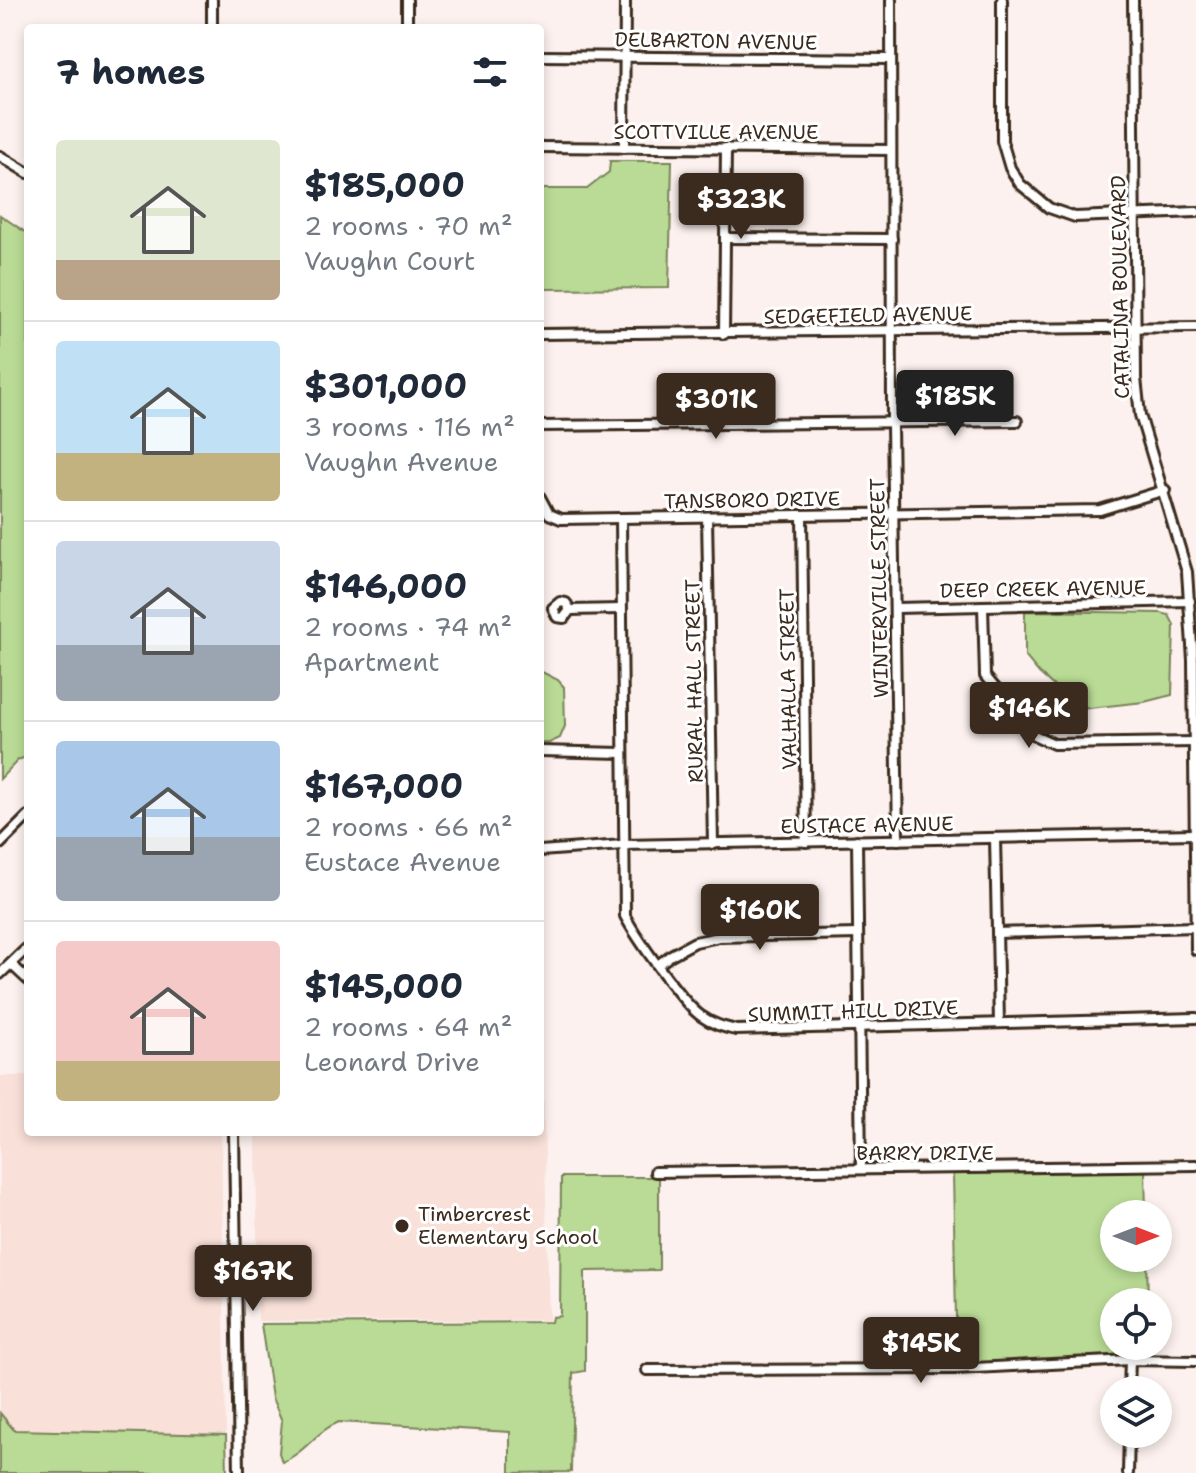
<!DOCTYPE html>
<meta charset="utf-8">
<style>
body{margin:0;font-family:"Shantell Sans",sans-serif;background:#f6f6f7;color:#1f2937;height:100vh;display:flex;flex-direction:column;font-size:30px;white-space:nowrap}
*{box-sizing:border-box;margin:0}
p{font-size:26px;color:#747a83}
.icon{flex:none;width:44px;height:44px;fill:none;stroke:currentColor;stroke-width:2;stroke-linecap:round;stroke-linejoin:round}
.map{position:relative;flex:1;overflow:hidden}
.drawer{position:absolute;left:24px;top:24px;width:520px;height:1112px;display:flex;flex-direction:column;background:#fff;border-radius:8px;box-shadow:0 4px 12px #0003}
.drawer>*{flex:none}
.needle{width:52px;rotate:90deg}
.buttons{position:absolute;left:1100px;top:1200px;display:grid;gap:16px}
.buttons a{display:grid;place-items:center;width:72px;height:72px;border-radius:50%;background:#fff;box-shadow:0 4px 12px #0003;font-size:40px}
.price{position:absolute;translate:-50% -68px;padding:0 18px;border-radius:8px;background:#3b2a1e;color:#fff;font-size:26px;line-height:52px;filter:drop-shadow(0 2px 4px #0008)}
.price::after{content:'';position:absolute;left:50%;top:48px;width:24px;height:18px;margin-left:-12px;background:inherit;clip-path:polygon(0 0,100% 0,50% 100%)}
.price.current{background:#222;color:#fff}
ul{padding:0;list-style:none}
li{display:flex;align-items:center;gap:24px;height:200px;padding:0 32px}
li+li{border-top:2px solid #e0e1e3}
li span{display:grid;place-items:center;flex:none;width:224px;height:160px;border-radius:8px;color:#555}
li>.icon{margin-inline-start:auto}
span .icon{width:96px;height:96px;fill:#fffc;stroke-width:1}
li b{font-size:34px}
h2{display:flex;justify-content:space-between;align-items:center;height:96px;padding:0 32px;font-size:34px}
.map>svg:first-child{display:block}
.built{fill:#f9e0d9}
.green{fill:#b9db95;stroke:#7a825a;stroke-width:2}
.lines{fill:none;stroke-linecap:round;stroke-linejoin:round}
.minor-casing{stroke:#3b2a1e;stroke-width:14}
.minor{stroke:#fff;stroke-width:8}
.poi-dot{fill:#3b2a1e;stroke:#fff;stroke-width:3}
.labels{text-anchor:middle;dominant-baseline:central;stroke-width:6;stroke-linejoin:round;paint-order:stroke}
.street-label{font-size:20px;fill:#3b2a1e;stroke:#fff}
.poi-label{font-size:20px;fill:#3b2a1e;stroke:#fff;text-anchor:start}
</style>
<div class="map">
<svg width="1196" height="1473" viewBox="0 0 1196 1473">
<rect width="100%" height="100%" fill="#fcf1ee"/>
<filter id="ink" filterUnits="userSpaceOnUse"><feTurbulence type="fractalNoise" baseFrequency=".0125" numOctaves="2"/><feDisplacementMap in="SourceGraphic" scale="16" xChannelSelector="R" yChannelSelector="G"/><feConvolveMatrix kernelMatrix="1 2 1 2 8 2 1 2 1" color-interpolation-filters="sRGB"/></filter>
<g filter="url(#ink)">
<g class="built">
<path d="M0,1076H28V1132H221L226,1435L14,1430L0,1413Z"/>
<path d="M540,1079H543L549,1320L258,1321L256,1132H540Z"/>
</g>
<g class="green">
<path d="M610,161H672L669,288L540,289V189H587L609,172Z"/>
<path d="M0,215L28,234V756L18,760L0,779Z"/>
<path d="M1025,611L1161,613L1169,615L1174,625L1172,695L1144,702L1089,708L1073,703L1039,673L1025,656Z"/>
<path d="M540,671L558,680L564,687L565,726L560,738L549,743H540Z"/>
<path d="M1145,1170L1146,1214H1114V1258H1147L1148,1302H1114V1346H1149L1150,1356L957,1366L953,1174Z"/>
<path d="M561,1177H659V1270L585,1271V1371L573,1373L571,1472L510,1473V1432L339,1422C316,1431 305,1453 282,1462L279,1453L282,1421L272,1398L261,1324L551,1322L552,1317L560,1316Z"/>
<path d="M0,1413L14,1430L226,1435L227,1473H0Z"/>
</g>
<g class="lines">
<defs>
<g id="minor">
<path d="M212,0V28"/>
<path d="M891,0L892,424L898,840"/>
<path d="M1002,0V141L1010,168L1020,184L1049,208L1075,217L1196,212"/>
<path d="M1133,0L1136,378L1140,415L1187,572L1193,660L1196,950"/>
<path d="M407,28V0"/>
<path d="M540,56L891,59"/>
<path d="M540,147L891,150"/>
<path d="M624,148L625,0"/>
<path d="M0,156L28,173"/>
<path d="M725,238L892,239"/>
<path d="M540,334L1196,327"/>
<path d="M724,334L726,148"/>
<path d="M540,426L1017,421"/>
<path d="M540,497L549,514L561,519L621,518L1100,510L1165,490"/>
<path d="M802,515L806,842"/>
<path d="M707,517L713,844"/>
<path d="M621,518L625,916C636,937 682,1003 701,1016C712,1024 723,1027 736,1030L1196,1018"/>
<path d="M983,606L985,676L1036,736L1054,744L1194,742"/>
<path d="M896,608L1190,601"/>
<path d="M570,610L564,618L557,617L553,608L560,602L566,603L570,610L621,609"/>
<path d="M540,751L622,753"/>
<path d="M995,838L999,1023"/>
<path d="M857,840L861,1168"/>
<path d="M0,844L28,816"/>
<path d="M540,851L623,845L1195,834"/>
<path d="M997,933L1195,927"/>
<path d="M11,964L28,980"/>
<path d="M658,965L671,955L695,942L719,937L858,934"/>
<path d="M0,974L28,947"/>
<path d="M234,1132L239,1473"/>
<path d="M655,1172L1196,1165"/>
<path d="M647,1370L956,1369L1130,1360L1196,1361"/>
<path d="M1129,1390L1130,1360"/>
<path d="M1128,1473L1129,1434"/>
</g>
</defs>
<use href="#minor" class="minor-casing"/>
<use href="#minor" class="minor"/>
</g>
</g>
<circle class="poi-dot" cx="402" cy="1226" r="8"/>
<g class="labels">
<g class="street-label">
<text transform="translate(716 41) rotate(1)">DELBARTON AVENUE</text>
<text x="716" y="132">SCOTTVILLE AVENUE</text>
<text transform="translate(1120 287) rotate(-91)">CATALINA BOULEVARD</text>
<text transform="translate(868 315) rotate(-1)">SEDGEFIELD AVENUE</text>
<text transform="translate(752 500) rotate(-1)">TANSBORO DRIVE</text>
<text transform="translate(879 588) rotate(-91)">WINTERVILLE STREET</text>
<text transform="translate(1043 589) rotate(-1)">DEEP CREEK AVENUE</text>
<text transform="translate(788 679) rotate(-91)">VALHALLA STREET</text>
<text transform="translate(694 681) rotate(-91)">RURAL HALL STREET</text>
<text transform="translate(867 825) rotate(-1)">EUSTACE AVENUE</text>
<text transform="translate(853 1011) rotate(-2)">SUMMIT HILL DRIVE</text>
<text x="925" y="1153">BARRY DRIVE</text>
</g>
<g class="poi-label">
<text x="418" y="1214">Timbercrest<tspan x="418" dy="23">Elementary School</tspan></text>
</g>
</g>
</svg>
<div class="buttons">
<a><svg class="needle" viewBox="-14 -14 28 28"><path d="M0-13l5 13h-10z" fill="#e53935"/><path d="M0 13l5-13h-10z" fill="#747a83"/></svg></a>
<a><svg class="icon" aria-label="locate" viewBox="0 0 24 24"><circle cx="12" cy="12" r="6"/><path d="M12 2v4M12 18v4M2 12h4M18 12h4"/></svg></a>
<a><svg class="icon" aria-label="layers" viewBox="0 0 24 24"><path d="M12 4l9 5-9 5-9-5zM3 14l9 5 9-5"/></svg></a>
</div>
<b class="price" style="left:741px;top:241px">$323K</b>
<b class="price current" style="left:955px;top:438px">$185K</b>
<b class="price" style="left:716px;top:441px">$301K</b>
<b class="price" style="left:1029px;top:750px">$146K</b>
<b class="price" style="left:760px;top:952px">$160K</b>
<b class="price" style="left:253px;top:1313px">$167K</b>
<b class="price" style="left:921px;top:1385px">$145K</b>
<section class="drawer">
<h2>7 homes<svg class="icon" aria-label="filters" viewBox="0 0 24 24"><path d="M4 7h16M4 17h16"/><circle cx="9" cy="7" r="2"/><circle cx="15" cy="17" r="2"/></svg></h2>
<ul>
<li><span style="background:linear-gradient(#dfe7d0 75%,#b9a48a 0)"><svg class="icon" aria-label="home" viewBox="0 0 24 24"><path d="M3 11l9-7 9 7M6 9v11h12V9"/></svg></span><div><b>$185,000</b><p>2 rooms · 70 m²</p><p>Vaughn Court</p></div></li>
<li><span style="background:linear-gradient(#bfe0f5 70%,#c2b280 0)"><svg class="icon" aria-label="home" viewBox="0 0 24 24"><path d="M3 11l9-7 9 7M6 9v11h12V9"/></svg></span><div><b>$301,000</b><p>3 rooms · 116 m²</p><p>Vaughn Avenue</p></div></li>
<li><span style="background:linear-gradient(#c9d6e8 65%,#9aa5b1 0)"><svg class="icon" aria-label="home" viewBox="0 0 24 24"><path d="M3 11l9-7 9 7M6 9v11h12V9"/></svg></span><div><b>$146,000</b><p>2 rooms · 74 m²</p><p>Apartment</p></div></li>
<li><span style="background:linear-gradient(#a9c7e8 60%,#9aa5b1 0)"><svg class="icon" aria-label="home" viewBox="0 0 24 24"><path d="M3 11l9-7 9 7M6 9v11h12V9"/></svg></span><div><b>$167,000</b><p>2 rooms · 66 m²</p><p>Eustace Avenue</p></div></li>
<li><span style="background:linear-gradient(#f6c9c9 75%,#c2b280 0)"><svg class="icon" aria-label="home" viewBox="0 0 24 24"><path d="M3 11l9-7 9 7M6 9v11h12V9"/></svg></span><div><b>$145,000</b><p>2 rooms · 64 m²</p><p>Leonard Drive</p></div></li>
</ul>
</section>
</div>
